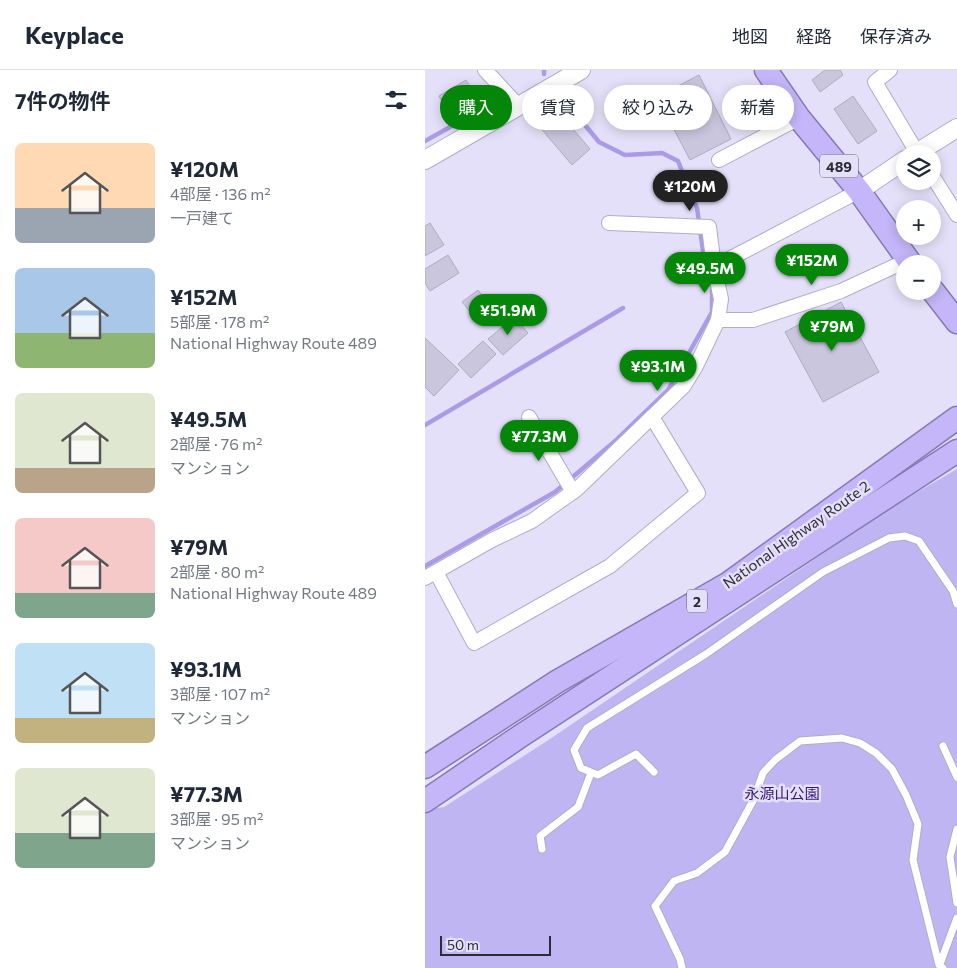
<!DOCTYPE html>
<html lang="ja">
<meta charset="utf-8">
<style>
body{margin:0;font-family:Commissioner,"Noto Sans JP",sans-serif;background:#f6f6f7;color:#1f2937;height:100vh;display:flex;flex-direction:column;font-size:19px;white-space:nowrap}
*{box-sizing:border-box;margin:0}
p{font-size:16px;color:#747a83}
.icon{flex:none;width:28px;height:28px;fill:none;stroke:currentColor;stroke-width:2;stroke-linecap:round;stroke-linejoin:round}
.map{position:relative;flex:1;overflow:hidden}
.drawer{display:flex;flex-direction:column;background:#fff;width:425px}
.drawer>*{flex:none}
.top-card{position:absolute;left:15px;top:15px;width:441px;height:45px;display:flex;gap:10px}
.controls{position:absolute;left:471px;top:75px;display:grid;gap:10px}
.controls a{display:grid;place-items:center;width:45px;height:45px;border-radius:50%;background:#fff;box-shadow:0 2px 12px #0003;font-size:25px}
.scale{position:absolute;left:15px;bottom:12px;width:111px;box-sizing:border-box;padding-left:5px;border:2px solid #2d2b34;border-top:0;font-size:14px;line-height:18px;white-space:nowrap;color:#2d2b34;-webkit-text-stroke:4px #e4e0f9;paint-order:stroke}
.price{position:absolute;translate:-50% -42px;padding:0 11px;border-radius:18px;background:#048608;color:#fff;font-size:16px;line-height:32px;filter:drop-shadow(0 1px 2px #0008)}
.price::after{content:'';position:absolute;left:50%;top:30px;width:15px;height:11px;margin-left:-8px;background:inherit;clip-path:polygon(0 0,100% 0,50% 100%)}
.price.selected{background:#222;color:#fff}
ul{padding:0;list-style:none}
li{display:flex;align-items:center;gap:15px;height:125px;padding:0 15px}
li span{display:grid;place-items:center;flex:none;width:140px;height:100px;border-radius:8px;color:#555}
li>.icon{margin-inline-start:auto}
span .icon{width:60px;height:60px;fill:#fffc;stroke-width:1}
li b{font-size:21px}
h2{display:flex;justify-content:space-between;align-items:center;height:60px;padding:0 15px;font-size:21px}
.chip{padding:0 18px;border-radius:22px;background:#fff;box-shadow:0 2px 12px #0003;font-size:18px;line-height:45px}
.chip.selected{background:#048608;color:#fff}
header{display:flex;align-items:center;gap:30px;box-sizing:border-box;height:70px;padding:0 25px;background:#fff;border-bottom:1px solid #e0e1e3}
header strong{font-size:24px}
nav{display:flex;gap:28px;margin-inline-start:auto;font-size:18px}
main{display:flex;flex:1;min-height:0}
.map>svg:first-child{display:block}
.green{fill:#c0b5f3}
.lines{fill:none;stroke-linecap:round;stroke-linejoin:round}
.stream{stroke:#aa9be7;stroke-width:4.5}
.building{fill:#c9c6de;stroke:#aeabc2}
.service-casing{stroke:#b1adc5;stroke-width:9}
.minor-casing{stroke:#b1adc5;stroke-width:16}
.tertiary-casing{stroke:#b1adc5;stroke-width:20}
.trunk-casing{stroke:#857ab2;stroke-width:25}
.service{stroke:#fff;stroke-width:7}
.minor{stroke:#fff;stroke-width:14}
.tertiary{stroke:#fff;stroke-width:18}
.trunk{stroke:#c4b6f8;stroke-width:22}
.labels{text-anchor:middle;dominant-baseline:central;stroke-width:5;stroke-linejoin:round;paint-order:stroke}
.shield{fill:#e4e0f9;stroke:#64616f;stroke-width:1}
.shield-label{font-size:14px;font-weight:bold;fill:#2d2b34}
.street-label{font-size:15px;fill:#2d2b34;stroke:#e4e0f9}
.park-label{font-size:15px;fill:#36156e;stroke:#e4e0f9}
</style>
<header>
<strong>Keyplace</strong>
<nav><a>地図</a><a>経路</a><a>保存済み</a></nav>
</header>
<main>
<section class="drawer">
<h2>7件の物件<svg class="icon" aria-label="filters" viewBox="0 0 24 24"><path d="M4 7h16M4 17h16"/><circle cx="9" cy="7" r="2"/><circle cx="15" cy="17" r="2"/></svg></h2>
<ul>
<li><span style="background:linear-gradient(#ffd9b3 65%,#9aa5b1 0)"><svg class="icon" aria-label="home" viewBox="0 0 24 24"><path d="M3 11l9-7 9 7M6 9v11h12V9"/></svg></span><div><b>¥120M</b><p>4部屋 · 136 m²</p><p>一戸建て</p></div></li>
<li><span style="background:linear-gradient(#a9c7e8 65%,#8fb573 0)"><svg class="icon" aria-label="home" viewBox="0 0 24 24"><path d="M3 11l9-7 9 7M6 9v11h12V9"/></svg></span><div><b>¥152M</b><p>5部屋 · 178 m²</p><p>National Highway Route 489</p></div></li>
<li><span style="background:linear-gradient(#dfe7d0 75%,#b9a48a 0)"><svg class="icon" aria-label="home" viewBox="0 0 24 24"><path d="M3 11l9-7 9 7M6 9v11h12V9"/></svg></span><div><b>¥49.5M</b><p>2部屋 · 76 m²</p><p>マンション</p></div></li>
<li><span style="background:linear-gradient(#f6c9c9 75%,#7fa58c 0)"><svg class="icon" aria-label="home" viewBox="0 0 24 24"><path d="M3 11l9-7 9 7M6 9v11h12V9"/></svg></span><div><b>¥79M</b><p>2部屋 · 80 m²</p><p>National Highway Route 489</p></div></li>
<li><span style="background:linear-gradient(#bfe0f5 75%,#c2b280 0)"><svg class="icon" aria-label="home" viewBox="0 0 24 24"><path d="M3 11l9-7 9 7M6 9v11h12V9"/></svg></span><div><b>¥93.1M</b><p>3部屋 · 107 m²</p><p>マンション</p></div></li>
<li><span style="background:linear-gradient(#dfe7d0 65%,#7fa58c 0)"><svg class="icon" aria-label="home" viewBox="0 0 24 24"><path d="M3 11l9-7 9 7M6 9v11h12V9"/></svg></span><div><b>¥77.3M</b><p>3部屋 · 95 m²</p><p>マンション</p></div></li>
</ul>
</section>
<div class="map">
<svg width="532" height="898" viewBox="0 0 532 898">
<rect width="100%" height="100%" fill="#e4e0f9"/>
<path class="green" d="M532,399V898H0V740L19,737L122,671L462,440Z"/>
<g class="lines">
<g class="stream">
<path d="M119,4V0"/>
<path d="M145,37L174,72L200,85L237,83L253,91L272,138L279,188L284,205"/>
<path d="M0,71L75,29"/>
<path d="M0,355L198,238"/>
<path d="M0,496L130,422L189,372L243,320L287,242V220"/>
</g>
</g>
<g class="building">
<path d="M400,0H415L418,5L395,22L387,10Z"/>
<path d="M274,5L306,69L265,90L232,27Z"/>
<path d="M41,10L52,27L24,44L14,26Z"/>
<path d="M428,26L452,61L433,74L409,39Z"/>
<path d="M132,40L165,79L147,95L113,55Z"/>
<path d="M5,153L19,175L0,186V156Z"/>
<path d="M23,185L34,203L5,221L0,213V199Z"/>
<path d="M53,220L71,243L56,255L37,232Z"/>
<path d="M416,232L454,302L398,332L360,262Z"/>
<path d="M89,247L103,263L78,285L63,269Z"/>
<path d="M0,268L34,300L9,326L0,317Z"/>
<path d="M58,271L71,284L46,308L33,294Z"/>
</g>
<g class="lines">
<defs>
<g id="service">
<path d="M518,676L532,707"/>
<path d="M229,702L211,684L173,705L156,698L149,680L162,658L281,584L398,502L464,468L480,466L494,471L528,521L532,534"/>
<path d="M532,759L525,787L532,833"/>
<path d="M117,779L115,766L153,737L166,703"/>
<path d="M515,894L532,848"/>
<path d="M257,898L255,889L230,836L249,811L272,803L300,782L329,729L338,703L350,690L375,671L417,668L435,673L451,683L467,699L481,725L493,754L488,790L514,895L518,898"/>
</g>
<g id="minor">
<path d="M60,0L87,29L93,38"/>
<path d="M465,0L450,12L493,84"/>
<path d="M294,90L374,48"/>
<path d="M508,107L532,145"/>
<path d="M289,197L434,121"/>
<path d="M293,250H328L416,221L483,190"/>
<path d="M104,347L148,422"/>
<path d="M11,502L49,573L185,496L273,423L227,347"/>
<path d="M0,508L67,470L107,451L152,419L258,317L271,296L293,250L296,229L289,197L284,157L184,153"/>
</g>
<g id="tertiary">
<path d="M490,84L532,58"/>
<path d="M0,90L156,0"/>
<path d="M434,121L480,90"/>
</g>
<g id="trunk">
<path d="M341,0L374,48L434,121L486,194"/>
<path d="M508,221L532,252"/>
<path d="M0,697L133,611L304,513L532,348"/>
<path d="M0,731L97,665L532,381"/>
</g>
</defs>
<use href="#service" class="service-casing"/>
<use href="#minor" class="minor-casing"/>
<use href="#tertiary" class="tertiary-casing"/>
<use href="#trunk" class="trunk-casing"/>
<use href="#service" class="service"/>
<use href="#minor" class="minor"/>
<use href="#tertiary" class="tertiary"/>
<use href="#trunk" class="trunk"/>
</g>
<g class="labels">
<g class="shield">
<rect x="395" y="84.5" width="38" height="23" rx="4"/>
<rect x="262" y="519.5" width="20" height="23" rx="4"/>
</g>
<g class="shield-label">
<text x="414" y="96">489</text>
<text x="272" y="531">2</text>
</g>
<g class="street-label">
<text transform="translate(371 464) rotate(-35)">National Highway Route 2</text>
</g>
<g class="park-label">
<text x="357" y="723">永源山公園</text>
</g>
</g>
</svg>
<div class="controls">
<a><svg class="icon" aria-label="layers" viewBox="0 0 24 24"><path d="M12 4l9 5-9 5-9-5zM3 14l9 5 9-5"/></svg></a>
<a>+</a>
<a>−</a>
</div>
<div class="scale">50 m</div>
<b class="price selected" style="left:265px;top:142px">¥120M</b>
<b class="price" style="left:387px;top:216px">¥152M</b>
<b class="price" style="left:280px;top:224px">¥49.5M</b>
<b class="price" style="left:83px;top:266px">¥51.9M</b>
<b class="price" style="left:407px;top:282px">¥79M</b>
<b class="price" style="left:233px;top:322px">¥93.1M</b>
<b class="price" style="left:114px;top:392px">¥77.3M</b>
<div class="top-card">
<a class="chip selected">購入</a>
<a class="chip">賃貸</a>
<a class="chip">絞り込み</a>
<a class="chip">新着</a>
</div>
</div>
</main>
